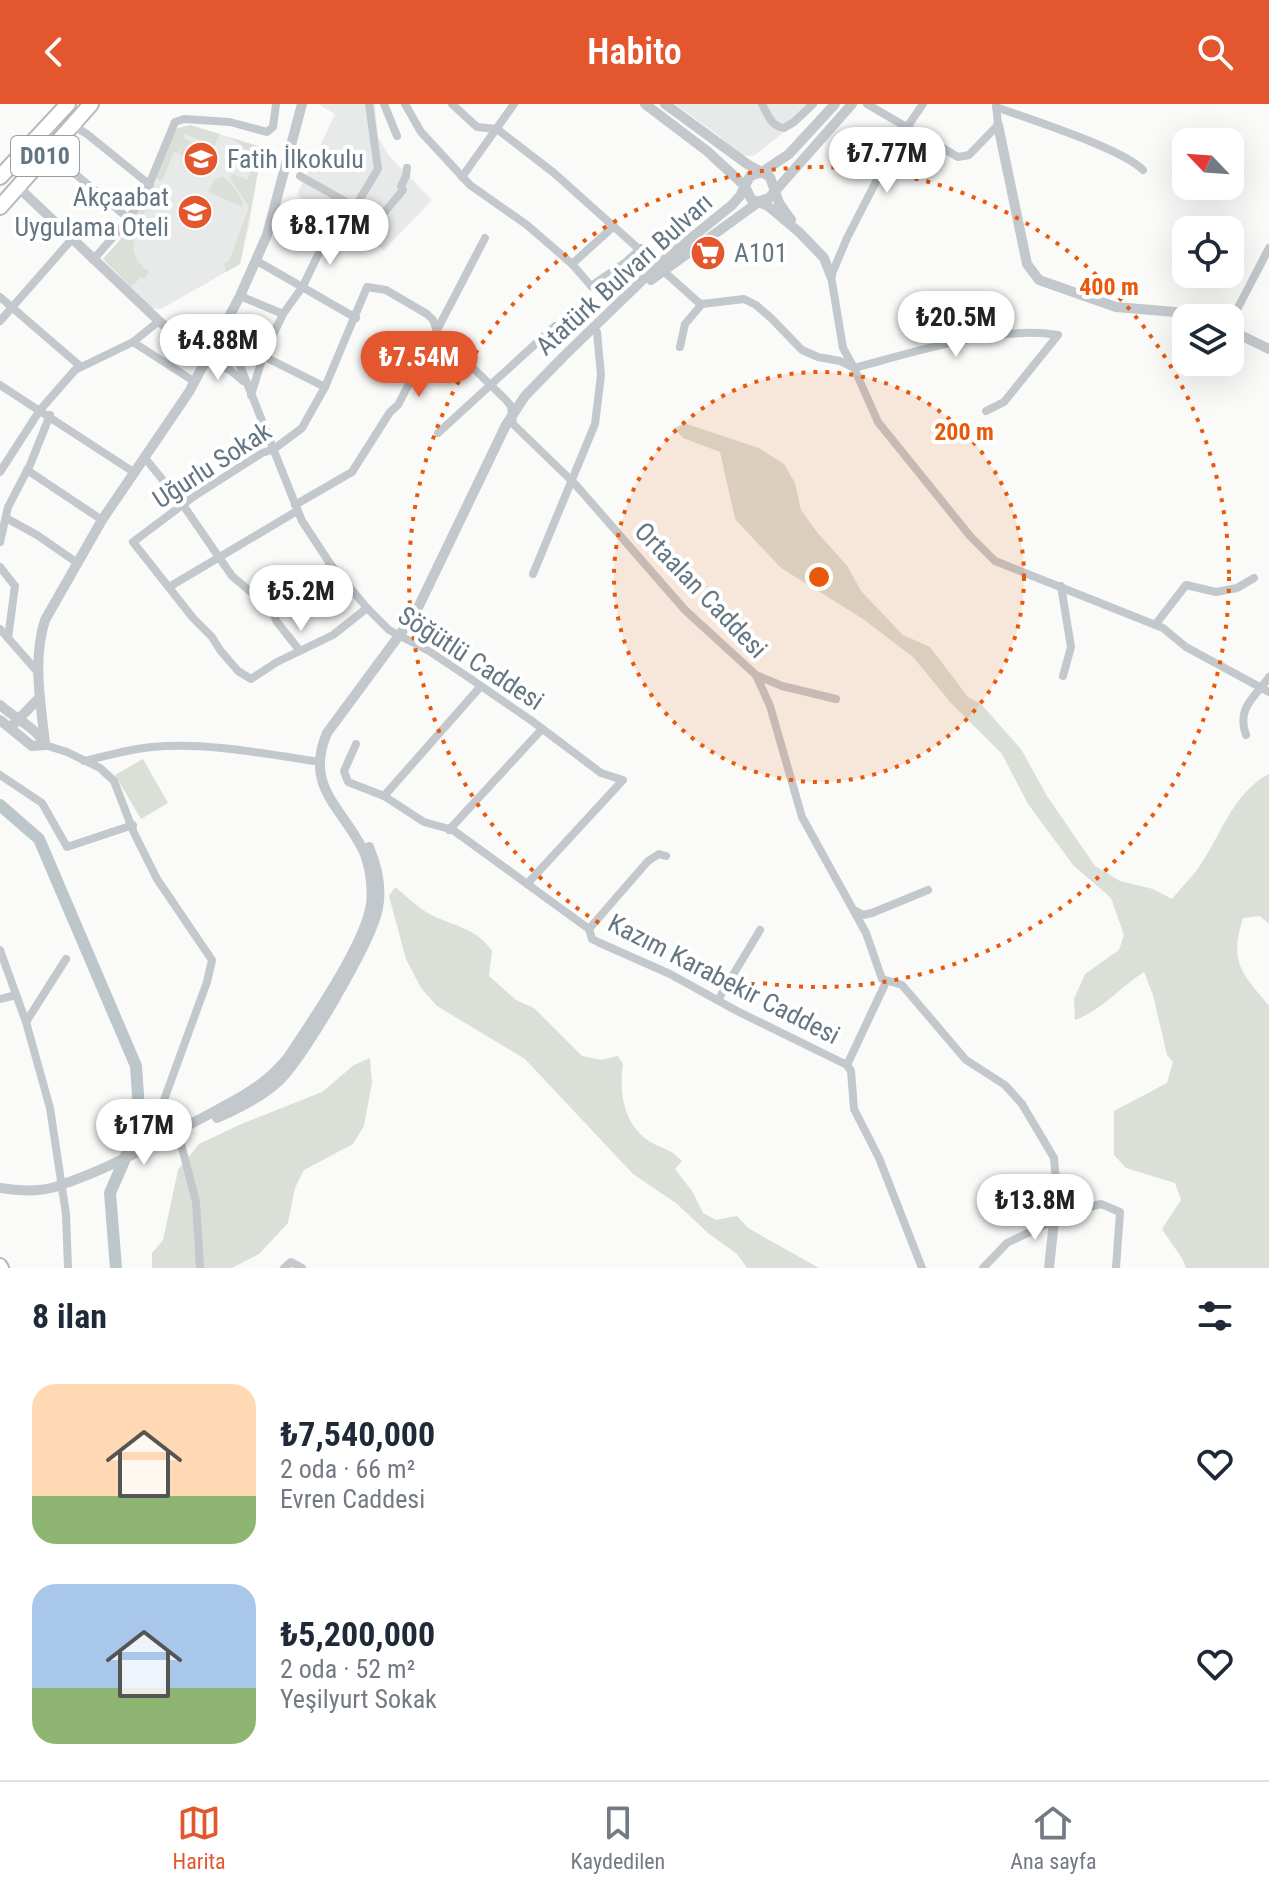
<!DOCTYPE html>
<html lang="tr">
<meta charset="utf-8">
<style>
body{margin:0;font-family:"Roboto Condensed",sans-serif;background:#f2f2f3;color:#1f2937;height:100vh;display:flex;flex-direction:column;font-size:30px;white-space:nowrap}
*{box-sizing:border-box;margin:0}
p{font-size:26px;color:#747a83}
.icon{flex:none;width:44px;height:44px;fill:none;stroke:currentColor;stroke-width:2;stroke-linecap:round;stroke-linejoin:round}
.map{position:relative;height:1164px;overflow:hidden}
.panel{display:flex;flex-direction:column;background:#fff;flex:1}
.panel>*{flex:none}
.needle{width:52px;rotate:295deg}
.buttons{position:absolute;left:1172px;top:24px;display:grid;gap:16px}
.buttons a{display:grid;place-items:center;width:72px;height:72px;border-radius:16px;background:#fff;box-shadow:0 8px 32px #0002;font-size:40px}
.price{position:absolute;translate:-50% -68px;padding:0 18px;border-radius:28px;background:#fff;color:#222;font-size:26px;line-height:52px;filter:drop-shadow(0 2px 4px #0008)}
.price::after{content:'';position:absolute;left:50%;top:48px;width:24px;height:18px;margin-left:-12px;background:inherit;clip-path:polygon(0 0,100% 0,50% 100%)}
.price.on{background:#e4572e;color:#fff}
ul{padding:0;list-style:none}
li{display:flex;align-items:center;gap:24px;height:200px;padding:0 32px}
li span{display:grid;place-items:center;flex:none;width:224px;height:160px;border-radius:24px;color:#555}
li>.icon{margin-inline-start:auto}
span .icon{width:96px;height:96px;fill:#fffc;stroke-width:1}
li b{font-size:34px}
h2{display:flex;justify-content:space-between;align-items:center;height:96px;padding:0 32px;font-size:34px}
header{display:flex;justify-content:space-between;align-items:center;height:104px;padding:0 32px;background:#e4572e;color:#fff;font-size:36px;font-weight:600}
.menu{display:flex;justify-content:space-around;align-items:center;height:112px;border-top:2px solid #e0e1e3;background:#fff;font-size:22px;color:#747a83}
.menu a{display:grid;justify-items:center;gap:4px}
.menu .on{color:#e4572e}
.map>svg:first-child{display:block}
.built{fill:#e8e9e9}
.green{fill:#dadfd7}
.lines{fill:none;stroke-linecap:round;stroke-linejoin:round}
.river{stroke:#bbc7cb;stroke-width:12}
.secondary-casing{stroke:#b3babf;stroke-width:16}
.trunk-casing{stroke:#b4b9bd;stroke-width:18}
.minor{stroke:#c3c8cc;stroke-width:8}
.tertiary{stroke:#c3c8cc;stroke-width:10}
.secondary{stroke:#fff;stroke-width:12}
.trunk{stroke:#fff;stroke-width:14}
.ring{fill:none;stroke:#e8590c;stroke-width:4;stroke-dasharray:4 8}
.labels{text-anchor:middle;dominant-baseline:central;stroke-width:8;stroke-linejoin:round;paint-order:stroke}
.shield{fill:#fff;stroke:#939fa8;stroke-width:2}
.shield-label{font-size:24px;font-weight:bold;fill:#657683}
.poi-label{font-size:26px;fill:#657683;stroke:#fff;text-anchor:start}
.street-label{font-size:26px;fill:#657683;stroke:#fff}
.centre{fill:#e8590c;stroke:#fff;stroke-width:4}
.ring-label{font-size:24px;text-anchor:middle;font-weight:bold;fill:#e8590c;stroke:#fff;stroke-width:8;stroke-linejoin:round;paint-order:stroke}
</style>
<header><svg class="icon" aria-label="back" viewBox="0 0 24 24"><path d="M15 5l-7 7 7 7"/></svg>Habito<svg class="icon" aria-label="search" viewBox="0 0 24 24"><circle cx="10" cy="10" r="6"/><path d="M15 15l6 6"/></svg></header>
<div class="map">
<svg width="1269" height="1164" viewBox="0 0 1269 1164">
<rect width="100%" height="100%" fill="#fafaf8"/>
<g class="built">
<path d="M318,0H375L378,33L389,52L432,96L384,146L297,91L335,10Z"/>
<path d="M675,0H819L755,51L748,52L735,49L719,32Z"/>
<path d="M190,21L258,42L262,46L249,121L240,160L161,205L151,204L103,155L120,136L154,83L153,77L177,24Z"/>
</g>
<g class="green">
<path d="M190,21L220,30L214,42L184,30L185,35L212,46L206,61L179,51L184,37L178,49L174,48L162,77L155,74L174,26Z"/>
<path d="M229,33L258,42L262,46L240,160L226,168L224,160L229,157L249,103L230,74L233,70L247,76L257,52L241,44V41Z"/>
<path d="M223,73C231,78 243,94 243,103L208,88L215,75Z"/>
<path d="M147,95L151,97C138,122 120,147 149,168L144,175L141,173L131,183L103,155L120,136Z"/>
<path d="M684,319L759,344L784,360L795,379L801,406L817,428L848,463L861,487L903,531L930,543L968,593L981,600L1021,645L1047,692L1095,762L1120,777L1153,785L1172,795C1180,785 1189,776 1197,766C1220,734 1232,689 1269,670V820L1260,812L1243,814C1229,859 1241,868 1269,902V1164H1186C1182,1151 1169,1137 1162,1125L1181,1096L1175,1079L1126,1064L1114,1051V1007L1167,979L1173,958L1167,951L1153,891L1144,868C1120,883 1101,907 1075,916L1074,895L1085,870L1119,846L1124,831L1111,794L1073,761L1028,700L1002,650L951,599L913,553L863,515L781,464L735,415L720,348L683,334L674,324Z"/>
<path d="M143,655L168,699L141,715L115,671Z"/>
<path d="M395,783C405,791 415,801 426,808C450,822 475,822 492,847L489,872L516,896L534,904L582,952L601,956L618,952L623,960C619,987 623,1020 649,1037C663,1046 667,1042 682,1057L675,1065L692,1087L703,1109L716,1116L737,1112L748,1124L819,1164H747L737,1150L708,1129L676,1099L633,1070L525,955L437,902L421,884L406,855L389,792Z"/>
<path d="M370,954L372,979L364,1022L353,1040L304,1066L295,1084L288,1119L259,1150L232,1164H152V1149L163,1136L178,1066L199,1040L239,1021L322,988L354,961Z"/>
</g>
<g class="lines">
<path class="river" d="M0,701L39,735L136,962L140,1020L110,1089L116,1164"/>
<defs>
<path id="secondary" d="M0,1161L2,1164"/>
<g id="trunk">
<path d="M0,73L68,0"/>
<path d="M0,103L91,0"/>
</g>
</defs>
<use href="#secondary" class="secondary-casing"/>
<use href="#trunk" class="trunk-casing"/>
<g class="minor">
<path d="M384,0L397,32"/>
<path d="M405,0L421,28L470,81L527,121L572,160L591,182L626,158L641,144"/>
<path d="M452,0L477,23L497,25L554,69L698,198L702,200L744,195L756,201L771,214L802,246L818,253L840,257L854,264L878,318L970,432L995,457L1163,524L1186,543L1269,588"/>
<path d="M762,0C768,11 771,22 784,24L794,18L813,0"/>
<path d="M867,0L958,53L969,51L998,21L996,0"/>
<path d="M923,0L896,39L847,134L831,172L843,244L854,264C915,248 996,221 1058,231L1004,298L986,307"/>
<path d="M996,3C1029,15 1121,44 1143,66"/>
<path d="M72,21L87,30L150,81"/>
<path d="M49,48L129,115"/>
<path d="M300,72L378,116L403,86L401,82L406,72L407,64"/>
<path d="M462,73L514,0"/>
<path d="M355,103L378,65L369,0"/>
<path d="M93,156L127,117L145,90L175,18L184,15L230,18L267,28L273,23L276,0"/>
<path d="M257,157L356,214"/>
<path d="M572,160L614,122"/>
<path d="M240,192L283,210"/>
<path d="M0,193L80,262"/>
<path d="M0,217L72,135"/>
<path d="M1230,219L1269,144"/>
<path d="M222,226L233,244L302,417L331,461L367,504L389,526L429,547L468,573L532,617L601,669L623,676L527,780"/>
<path d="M133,238L195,278"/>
<path d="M680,243L685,220L702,200"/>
<path d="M263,252L325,283"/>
<path d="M207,257L230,266L243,277"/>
<path d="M0,281L135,369"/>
<path d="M251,291L263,252L283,210L303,182L330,126"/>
<path d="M438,329L555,222"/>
<path d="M145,354L183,401L232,472L270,504L277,518L300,547"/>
<path d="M27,366L102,416"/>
<path d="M0,368L40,306L75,266L133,238L159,217"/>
<path d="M295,401L352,368L390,308L398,301L485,134"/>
<path d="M6,414L37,431L76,458"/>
<path d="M0,438L8,403L30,361L50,311"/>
<path d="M0,463L15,482L8,534"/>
<path d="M533,470L595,320L601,271L597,228"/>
<path d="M1061,482L1071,543L1063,572"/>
<path d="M169,483L297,407"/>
<path d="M270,504L331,461"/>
<path d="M367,504L333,531L277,558L251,575L238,567L220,546L212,533L193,514L133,438L193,393L262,349L274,345L302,324L325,283L367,183L386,186L427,210L433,216L438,230L506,296L511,302L513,320L575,380L685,506L756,571L770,602L802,713L866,829L882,875L902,881L966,956L1005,981L1022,1000L1054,1054L1056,1077L1054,1117"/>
<path d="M1155,521L1186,481L1216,488L1237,484L1254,474"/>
<path d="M0,525L36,566"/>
<path d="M756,571L782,582L836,595"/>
<path d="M1246,631C1236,604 1255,593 1269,573"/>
<path d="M356,640L344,667L348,678L384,692L424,718L453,726L589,825L592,835L600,839L670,870L737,907L847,961"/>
<path d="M45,641L67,648L100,664L114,677L134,729L157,775L212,856L207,878L161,1004L164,1023L178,1028L196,1098L200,1164"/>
<path d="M84,657C106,652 129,645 152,643C205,638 267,650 320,658"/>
<path d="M0,671L42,699L67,743L133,721"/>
<path d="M384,692L481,582"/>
<path d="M449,726L542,625"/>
<path d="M856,807L863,811L872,809L928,786"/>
<path d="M589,825L648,757L659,750L666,752"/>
<path d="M0,846L26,918L50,1004L66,1110L68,1164"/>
<path d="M0,895L16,891"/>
<path d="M718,896L760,826"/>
<path d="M26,918L66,855"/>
<path d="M847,961L851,967L854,1005L879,1054L922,1164"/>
<path d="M847,961L886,878"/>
<path d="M284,1164L291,1158L302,1164"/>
<path d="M983,1164L1007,1139L1073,1107L1101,1100L1120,1108L1116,1164"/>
</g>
<g class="tertiary">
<path d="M645,0L707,47L745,82L751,95L768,102L799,128L824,154L831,172"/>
<path d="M665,0L747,60L770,73L779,99L791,116"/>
<path d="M998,21L1027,160L1039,176L1116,203L1175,208L1194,214"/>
<path d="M18,83L160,218L207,257"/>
<path d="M651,176L760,97L769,94L852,0"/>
<path d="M1230,226L1269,245"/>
<path d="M0,601C14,614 35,623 44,639"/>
<path d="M0,616L32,642L45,641"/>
<path d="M14,620L40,593"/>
<path d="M45,641C41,598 32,558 45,516L102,416L189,288L240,192L267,131L302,0"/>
<path d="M217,1014C239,1004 262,993 280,976C304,953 373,835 378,804C382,783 377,762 369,743"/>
<path d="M0,1084C18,1087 37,1088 55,1083C102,1068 146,1044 189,1021C226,1000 262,987 289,952C312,917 366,839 371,800C373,783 370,761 363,746C342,703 304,683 327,629L415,510L506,321L525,292L564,252L658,161L732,101L740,92L750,72L762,68L789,50L835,0"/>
<path d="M1049,1164L1054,1117"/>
</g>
<use href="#secondary" class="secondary"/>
<use href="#trunk" class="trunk"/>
</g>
<circle cx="819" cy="473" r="205" fill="#e8590c" fill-opacity=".12"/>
<g class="ring">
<circle cx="819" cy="473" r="205"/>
<circle cx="819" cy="473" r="410"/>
</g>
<defs>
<symbol id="school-disc" viewBox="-11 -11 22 22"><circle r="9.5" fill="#e4572e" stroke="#fff"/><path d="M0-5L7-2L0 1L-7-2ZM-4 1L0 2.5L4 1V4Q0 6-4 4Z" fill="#fff"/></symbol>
<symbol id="supermarket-disc" viewBox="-11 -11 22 22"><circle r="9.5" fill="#e4572e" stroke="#fff"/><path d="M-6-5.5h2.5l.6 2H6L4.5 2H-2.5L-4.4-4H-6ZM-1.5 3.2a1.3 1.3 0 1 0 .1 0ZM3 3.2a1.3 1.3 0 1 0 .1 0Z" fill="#fff"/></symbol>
</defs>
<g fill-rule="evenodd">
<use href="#school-disc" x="181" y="35" width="40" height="40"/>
<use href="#school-disc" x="175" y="88" width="40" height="40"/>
<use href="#supermarket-disc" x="688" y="129" width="40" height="40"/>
</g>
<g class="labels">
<rect class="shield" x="11" y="32" width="68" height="40" rx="6"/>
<g class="shield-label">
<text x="45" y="52">D010</text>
</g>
<g class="poi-label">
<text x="227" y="55">Fatih İlkokulu</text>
<text x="169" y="93" text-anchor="end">Akçaabat<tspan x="169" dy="30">Uygulama Oteli</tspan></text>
<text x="734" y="149">A101</text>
</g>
<g class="street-label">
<text transform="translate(624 170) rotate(-42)">Atatürk Bulvarı Bulvarı</text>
<text transform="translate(212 361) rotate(-33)">Uğurlu Sokak</text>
<text transform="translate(701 486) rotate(46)">Ortaalan Caddesi</text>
<text transform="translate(471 554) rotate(33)">Söğütlü Caddesi</text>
<text transform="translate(724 875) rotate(27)">Kazım Karabekir Caddesi</text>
</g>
</g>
<circle cx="819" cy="473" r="12" class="centre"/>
<g class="ring-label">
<text x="1109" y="191">400 m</text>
<text x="964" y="336">200 m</text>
</g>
</svg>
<div class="buttons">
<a><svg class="needle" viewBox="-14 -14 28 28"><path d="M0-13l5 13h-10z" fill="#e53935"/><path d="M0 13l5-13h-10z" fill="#747a83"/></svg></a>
<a><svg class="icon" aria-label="locate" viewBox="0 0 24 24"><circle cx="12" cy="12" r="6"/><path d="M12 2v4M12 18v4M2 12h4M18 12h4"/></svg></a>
<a><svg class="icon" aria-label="layers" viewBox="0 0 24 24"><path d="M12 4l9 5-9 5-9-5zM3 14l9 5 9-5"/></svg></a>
</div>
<b class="price" style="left:887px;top:91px">₺7.77M</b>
<b class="price" style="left:330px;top:163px">₺8.17M</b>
<b class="price" style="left:956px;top:255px">₺20.5M</b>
<b class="price" style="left:218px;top:278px">₺4.88M</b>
<b class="price on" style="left:419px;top:295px">₺7.54M</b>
<b class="price" style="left:301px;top:529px">₺5.2M</b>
<b class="price" style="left:144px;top:1063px">₺17M</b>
<b class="price" style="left:1035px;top:1138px">₺13.8M</b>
</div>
<section class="panel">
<h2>8 ilan<svg class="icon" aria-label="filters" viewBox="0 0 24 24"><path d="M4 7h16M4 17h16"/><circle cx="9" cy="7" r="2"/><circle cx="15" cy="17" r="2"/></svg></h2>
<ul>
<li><span style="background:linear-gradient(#ffd9b3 70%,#8fb573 0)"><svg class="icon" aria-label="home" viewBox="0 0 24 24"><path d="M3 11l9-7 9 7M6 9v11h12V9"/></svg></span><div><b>₺7,540,000</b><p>2 oda · 66 m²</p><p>Evren Caddesi</p></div><svg class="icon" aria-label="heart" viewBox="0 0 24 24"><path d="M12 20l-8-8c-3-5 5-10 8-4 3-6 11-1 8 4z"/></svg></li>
<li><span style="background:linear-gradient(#a9c7e8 65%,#8fb573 0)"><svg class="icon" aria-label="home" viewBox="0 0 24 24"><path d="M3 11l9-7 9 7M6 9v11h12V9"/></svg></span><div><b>₺5,200,000</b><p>2 oda · 52 m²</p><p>Yeşilyurt Sokak</p></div><svg class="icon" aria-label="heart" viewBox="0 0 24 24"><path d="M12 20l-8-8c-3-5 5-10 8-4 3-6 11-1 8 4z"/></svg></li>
</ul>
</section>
<nav class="menu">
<a class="on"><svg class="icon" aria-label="map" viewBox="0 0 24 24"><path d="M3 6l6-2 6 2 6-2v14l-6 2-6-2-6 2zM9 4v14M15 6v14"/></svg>Harita</a>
<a><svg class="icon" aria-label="saved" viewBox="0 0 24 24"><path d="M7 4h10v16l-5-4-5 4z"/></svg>Kaydedilen</a>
<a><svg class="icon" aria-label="home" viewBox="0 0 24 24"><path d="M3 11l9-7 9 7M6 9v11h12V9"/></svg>Ana sayfa</a>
</nav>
